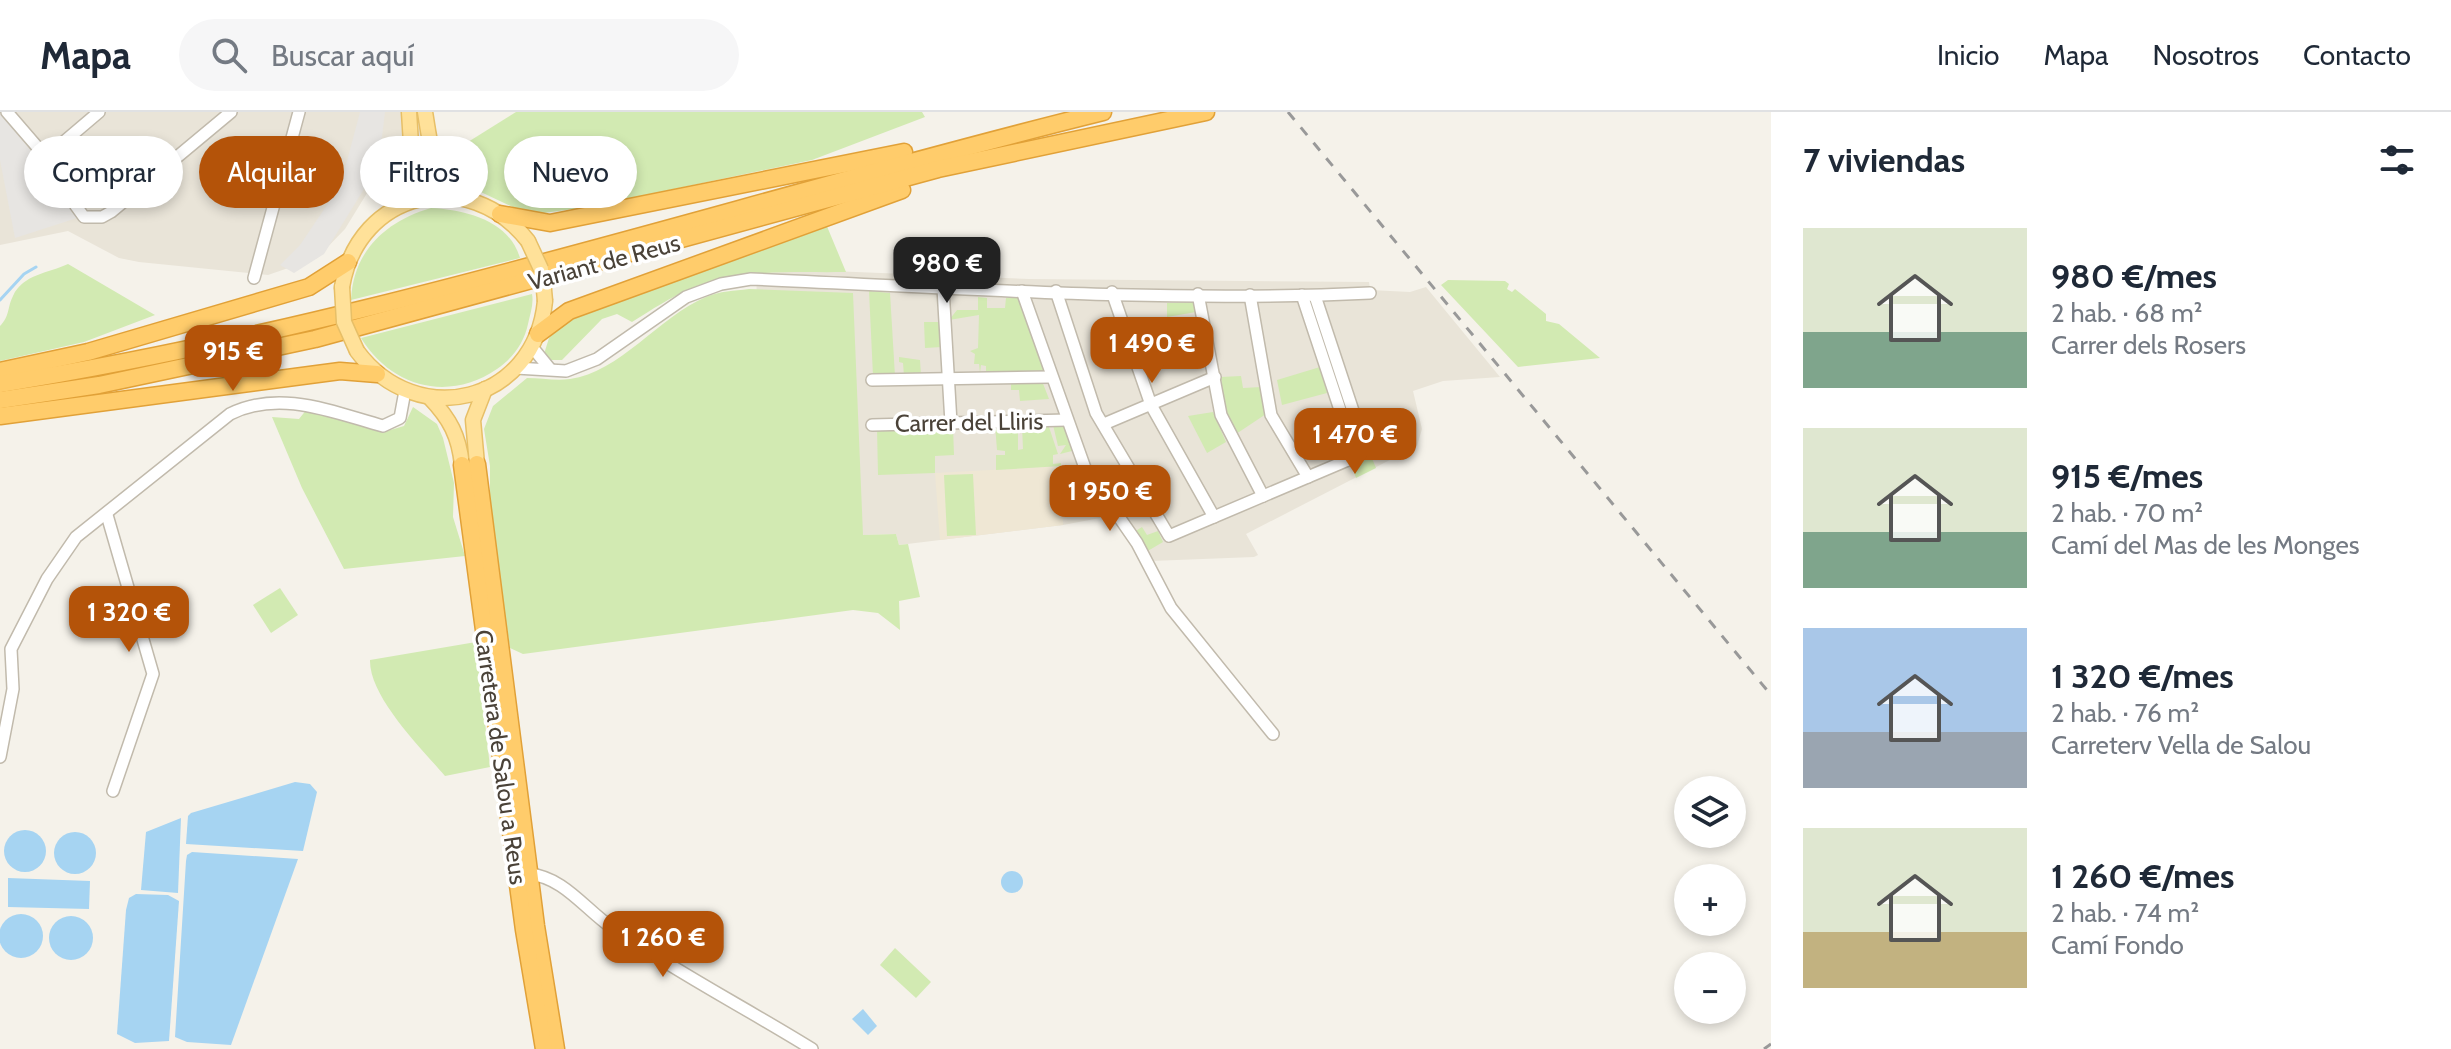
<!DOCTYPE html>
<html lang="es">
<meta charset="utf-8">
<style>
body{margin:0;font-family:Cabin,sans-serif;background:#f6f6f7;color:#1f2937;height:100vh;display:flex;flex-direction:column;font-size:30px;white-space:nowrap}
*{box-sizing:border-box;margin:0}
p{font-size:26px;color:#747a83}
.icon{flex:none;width:44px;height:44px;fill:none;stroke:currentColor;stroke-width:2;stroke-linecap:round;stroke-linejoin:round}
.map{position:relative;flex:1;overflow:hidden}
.side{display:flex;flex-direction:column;background:#fff;width:680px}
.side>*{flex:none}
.guide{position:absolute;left:24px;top:24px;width:760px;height:72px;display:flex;gap:16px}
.buttons{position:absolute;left:1674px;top:664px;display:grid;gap:16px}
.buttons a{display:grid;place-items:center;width:72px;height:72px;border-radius:50%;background:#fff;box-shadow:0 4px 12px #0003;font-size:40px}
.price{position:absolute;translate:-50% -68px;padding:0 18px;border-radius:16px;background:#b45309;color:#fff;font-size:26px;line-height:52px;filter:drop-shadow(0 2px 4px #0008)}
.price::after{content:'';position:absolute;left:50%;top:48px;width:24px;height:18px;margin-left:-12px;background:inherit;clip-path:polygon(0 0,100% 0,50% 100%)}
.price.on{background:#222;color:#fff}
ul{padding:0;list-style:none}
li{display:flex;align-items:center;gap:24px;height:200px;padding:0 32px}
li span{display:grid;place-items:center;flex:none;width:224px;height:160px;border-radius:0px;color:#555}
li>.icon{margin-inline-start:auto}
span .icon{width:96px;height:96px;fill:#fffc;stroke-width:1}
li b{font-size:34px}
h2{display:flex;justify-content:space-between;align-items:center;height:96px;padding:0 32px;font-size:34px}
.chip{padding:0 28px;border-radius:36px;background:#fff;box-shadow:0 4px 12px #0003;font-size:28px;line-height:72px}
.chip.on{background:#b45309;color:#fff}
header{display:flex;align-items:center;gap:48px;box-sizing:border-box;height:112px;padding:0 40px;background:#fff;border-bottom:2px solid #e0e1e3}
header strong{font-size:38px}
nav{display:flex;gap:44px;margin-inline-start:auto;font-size:28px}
.search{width:560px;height:72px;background:#f6f6f7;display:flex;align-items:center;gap:20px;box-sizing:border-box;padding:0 28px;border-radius:44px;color:#747a83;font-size:30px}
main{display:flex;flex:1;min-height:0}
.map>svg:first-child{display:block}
.residential{fill:#e9e4d8}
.education{fill:#efe7d4}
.green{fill:#d2eab2}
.parking{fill:#e7e5e2}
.water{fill:#a6d4f2}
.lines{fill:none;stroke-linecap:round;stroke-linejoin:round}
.stream{stroke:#a6d4f2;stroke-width:3}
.minor-casing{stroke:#c1baac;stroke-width:14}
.major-casing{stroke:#e7bf67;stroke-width:17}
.highway-casing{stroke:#e1a138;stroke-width:19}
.minor{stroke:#fff;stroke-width:11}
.major{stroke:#ffe199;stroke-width:14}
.highway{stroke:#ffcc6b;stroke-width:16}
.rail{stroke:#999;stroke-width:3;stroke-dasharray:10 10;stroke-linecap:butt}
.major-bridge-casing{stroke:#e7bf67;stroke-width:17;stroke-linecap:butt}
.major-bridge{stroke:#ffe199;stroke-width:14}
.labels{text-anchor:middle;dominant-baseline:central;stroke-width:7;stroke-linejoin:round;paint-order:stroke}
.street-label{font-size:24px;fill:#4a4238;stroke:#fff}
</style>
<header>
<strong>Mapa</strong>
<div class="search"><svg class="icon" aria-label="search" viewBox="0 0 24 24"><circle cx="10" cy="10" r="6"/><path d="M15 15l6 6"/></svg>Buscar aquí</div>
<nav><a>Inicio</a><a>Mapa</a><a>Nosotros</a><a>Contacto</a></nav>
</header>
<main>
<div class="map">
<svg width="1771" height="937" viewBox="0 0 1771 937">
<rect width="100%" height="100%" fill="#f5f2ea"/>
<g class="residential">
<path d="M0,0H433L440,47L383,55L345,117L317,146L268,163L139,150L119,146L68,119L0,133Z"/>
<path d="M756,156L1029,167L1369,170L1370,178L1410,180L1426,175L1500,265L1443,269L1413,279L1422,317L1417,334L1246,422L1258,443L1254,445L1151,449L1121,402L1063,413L899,433L896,422L833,424L757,192Z"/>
</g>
<path class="education" d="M1061,354L1063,413L940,428L935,361Z"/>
<g class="green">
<path d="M516,0H922L925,5L812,48L589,95L543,101L515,96L468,74L457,67L444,45Z"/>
<path d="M431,96C465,98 509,108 520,146L351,188C353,139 386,109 431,96Z"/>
<path d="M826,112L846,160C794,161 740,156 692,176C671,185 651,198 632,210L617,202L602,207L562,248H551L544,242L549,226L569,205Z"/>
<path d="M68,152L155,203L84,230L0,249V214C10,204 7,196 13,184C23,162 49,161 68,152Z"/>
<path d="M1448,168L1505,169L1509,172L1507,177L1512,180L1515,177L1546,202V209L1559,212L1600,246L1518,255L1441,173Z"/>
<path d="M749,177L853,181L863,423L896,422L899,433L908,432L920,485L899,489L900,518L878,501L853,498L523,542L510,536L490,406V354L484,317L493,294L527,266C541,266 556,269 570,267C619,261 660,204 706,185C720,179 734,179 749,177Z"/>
<path d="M869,179L890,181L895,264H873Z"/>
<path d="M532,182C534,192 530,202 528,212C524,231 513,246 497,257C449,290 392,276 361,226Z"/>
<path d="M978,185L987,186V196H1005L1006,186H1021L1045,260L986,261V254L981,253L980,261L979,252H974L975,242L970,239L978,236L979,203L949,208L957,198H978Z"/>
<path d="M1193,190L1196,200L1167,205V191Z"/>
<path d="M924,210H941L942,235L925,236Z"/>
<path d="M899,245L920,248L921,263L904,264L903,251L899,250Z"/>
<path d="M1320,255L1327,281L1282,293L1277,268Z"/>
<path d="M1241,264L1243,276L1261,275L1266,302L1236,322L1226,305L1221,265Z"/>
<path d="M1011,269H1042L1049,287L1020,289L1019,278H1011Z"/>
<path d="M413,295L437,312L443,326L454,371L453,405L465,444L344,457L302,376L272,305L299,307L307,297L374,317L387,319L404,314Z"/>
<path d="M1213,300L1226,330L1207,341L1188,304Z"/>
<path d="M1048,312L1058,342L1053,343V352L1061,351V354L996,358V343H1005V339L997,338L995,313H1018V338L1023,337L1022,314Z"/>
<path d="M1065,312L1074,333L1072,339L1060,342L1066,333L1058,334L1053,313Z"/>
<path d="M953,315L954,343L935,344V361L878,363L877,316Z"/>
<path d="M1371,344L1376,356L1356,366L1351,352Z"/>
<path d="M973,362L976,423L947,424L944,363Z"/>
<path d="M1142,415L1147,423L1158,419L1163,430L1146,440L1134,420Z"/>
<path d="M280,476L298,503L271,521L253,493Z"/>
<path d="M476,530L490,655L445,664C422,637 369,585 370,548Z"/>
<path d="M895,836L931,870L916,886L880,853Z"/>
</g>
<g class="parking">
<path d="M360,0H385L382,25L364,77L324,142L294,161L280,153L300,133L331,87L344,60Z"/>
<path d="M0,2L63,77L77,106L15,126L0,48Z"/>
</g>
<g class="water">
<path d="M295,670L310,672L317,680L303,739L186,732L188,704L191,701Z"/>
<path d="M181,706L178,781L141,778L146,720Z"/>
<circle cx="25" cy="739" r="21"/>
<circle cx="75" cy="741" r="21"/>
<path d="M192,740L298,747L231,933L187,930L175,925L186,749L187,743Z"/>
<circle cx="1012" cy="770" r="11"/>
<path d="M8,766L90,769L89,797L8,795Z"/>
<path d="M136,782L168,783L179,789L169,929L135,931L117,922L126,798L129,786Z"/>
<circle cx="21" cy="824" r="22"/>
<circle cx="71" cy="826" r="22"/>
<path d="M863,897L877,914L868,923L852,907Z"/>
</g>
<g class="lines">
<path class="stream" d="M0,188L24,162L36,155"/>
<defs>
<g id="minor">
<path d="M7,0L70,73L76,94L84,105H102L111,100L231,0"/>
<path d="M46,45L99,0"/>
<path d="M254,166L299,0"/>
<path d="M943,176L951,311"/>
<path d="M1022,179L1085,356L1137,431L1171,496L1273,622"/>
<path d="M1056,179L1096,301L1169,424L1348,348"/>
<path d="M1112,180L1151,293L1214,405"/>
<path d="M1198,182L1221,303L1263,384"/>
<path d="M1250,183L1271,303L1308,365"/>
<path d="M1302,183L1351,331L1348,348L1357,341L1360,320L1315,184"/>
<path d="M1172,233L1206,228"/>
<path d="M532,235L550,257"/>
<path d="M516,256L566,259L597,247L686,185L721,172L751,167C954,176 1167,191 1370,181"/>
<path d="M872,268L1050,265"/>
<path d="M1104,312L1215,265"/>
<path d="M872,313L1067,308"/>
<path d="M107,403L153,562L113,679"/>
<path d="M0,645L13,577L11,537L47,467L76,425L230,302C280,277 332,300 383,314L400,306L405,279"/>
<path d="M529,762C563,765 584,796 611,815C674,859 746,896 812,937"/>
</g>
<g id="major">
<path d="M425,0C432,42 431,56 462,86"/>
<path d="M400,93L413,64L409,0"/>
<path d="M342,175C358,79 469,53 528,129"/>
<path d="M357,239C417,320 535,291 545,189"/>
<path d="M430,286C450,307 459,324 462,353"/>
<path d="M477,352L473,308L485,277"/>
</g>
<g id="highway">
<path d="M500,102L550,111L904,40"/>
<path d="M538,222L569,199L902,78"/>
<path d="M0,259L88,240L309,175L348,150"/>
<path d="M0,272C375,212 735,91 1103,0"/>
<path d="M0,288L99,273L315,227L938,57L1206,0"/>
<path d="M0,304L340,259L377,262"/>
<path d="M477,352L536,814L556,937"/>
<path d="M462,353L524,818L544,937"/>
</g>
</defs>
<use href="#minor" class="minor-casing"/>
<use href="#major" class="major-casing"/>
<use href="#highway" class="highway-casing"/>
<use href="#minor" class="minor"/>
<use href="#major" class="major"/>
<use href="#highway" class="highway"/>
<g class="rail">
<path d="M1288,0L1771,583"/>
<path d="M1764,937L1771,932"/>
</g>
<defs>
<g id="major-bridge">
<path d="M528,129L541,157"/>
<path d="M543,167L545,189"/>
<path d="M342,175L344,210L357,239"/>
</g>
</defs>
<use href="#major-bridge" class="major-bridge-casing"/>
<use href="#major-bridge" class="major-bridge"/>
</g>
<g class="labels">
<g class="street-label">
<text transform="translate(604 150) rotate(-15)">Variant de Reus</text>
<text transform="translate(969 310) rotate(-1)">Carrer del Lliris</text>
<text transform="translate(501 645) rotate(82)">Carretera de Salou a Reus</text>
</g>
</g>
</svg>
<div class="buttons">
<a><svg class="icon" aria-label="layers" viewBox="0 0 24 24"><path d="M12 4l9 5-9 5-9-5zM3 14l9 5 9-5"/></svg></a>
<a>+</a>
<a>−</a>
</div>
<b class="price on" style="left:947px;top:193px">980 €</b>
<b class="price" style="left:1152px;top:273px">1 490 €</b>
<b class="price" style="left:233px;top:281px">915 €</b>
<b class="price" style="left:1355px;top:364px">1 470 €</b>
<b class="price" style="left:1110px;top:421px">1 950 €</b>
<b class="price" style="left:129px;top:542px">1 320 €</b>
<b class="price" style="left:663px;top:867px">1 260 €</b>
<div class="guide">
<a class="chip">Comprar</a>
<a class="chip on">Alquilar</a>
<a class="chip">Filtros</a>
<a class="chip">Nuevo</a>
</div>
</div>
<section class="side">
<h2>7 viviendas<svg class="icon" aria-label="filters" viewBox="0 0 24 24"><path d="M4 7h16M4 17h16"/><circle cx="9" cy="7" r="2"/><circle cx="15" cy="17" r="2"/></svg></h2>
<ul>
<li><span style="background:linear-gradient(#dfe7d0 65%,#7fa58c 0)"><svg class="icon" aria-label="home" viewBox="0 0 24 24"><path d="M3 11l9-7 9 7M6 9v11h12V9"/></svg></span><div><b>980 €/mes</b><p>2 hab. · 68 m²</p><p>Carrer dels Rosers</p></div></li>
<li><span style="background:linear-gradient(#dfe7d0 65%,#7fa58c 0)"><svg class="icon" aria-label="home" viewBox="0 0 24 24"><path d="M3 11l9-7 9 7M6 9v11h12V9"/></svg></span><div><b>915 €/mes</b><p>2 hab. · 70 m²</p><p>Camí del Mas de les Monges</p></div></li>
<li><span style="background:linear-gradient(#a9c7e8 65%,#9aa5b1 0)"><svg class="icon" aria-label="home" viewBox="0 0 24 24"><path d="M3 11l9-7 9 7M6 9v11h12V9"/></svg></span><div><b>1 320 €/mes</b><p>2 hab. · 76 m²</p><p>Carreterv Vella de Salou</p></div></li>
<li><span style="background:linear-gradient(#dfe7d0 65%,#c2b280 0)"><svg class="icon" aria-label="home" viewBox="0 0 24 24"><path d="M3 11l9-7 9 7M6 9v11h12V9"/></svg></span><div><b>1 260 €/mes</b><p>2 hab. · 74 m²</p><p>Camí Fondo</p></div></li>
</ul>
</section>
</main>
